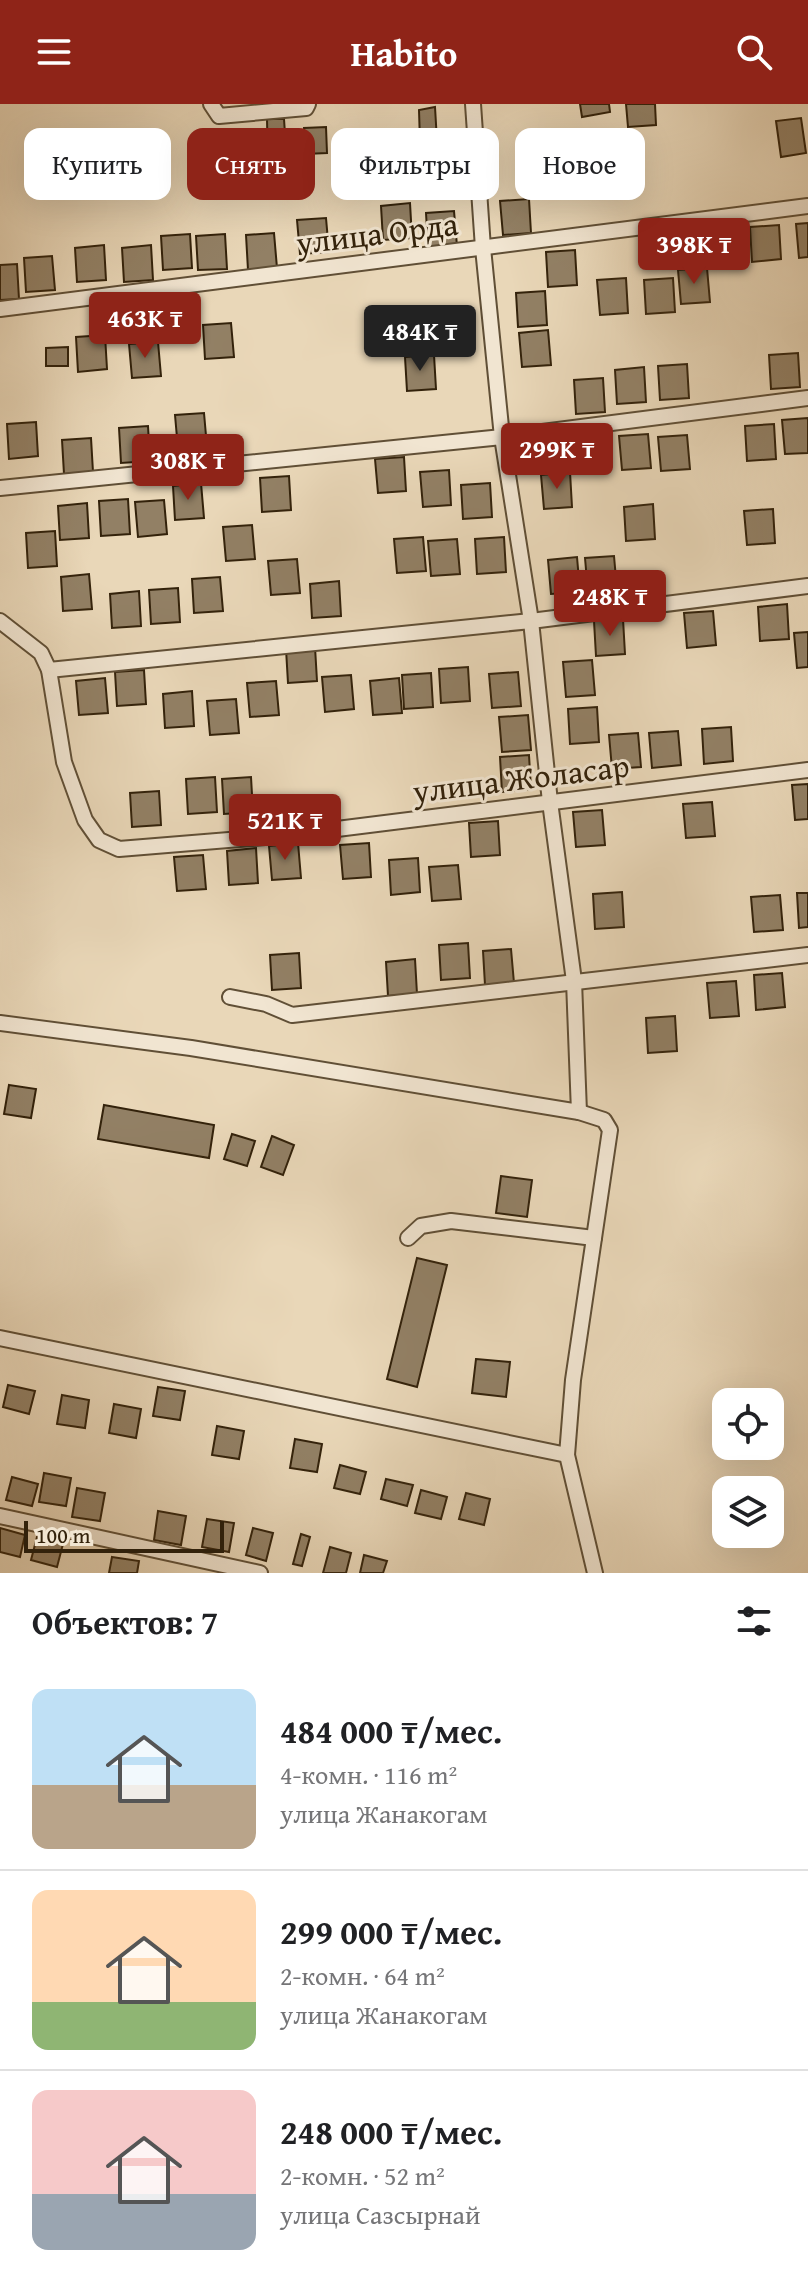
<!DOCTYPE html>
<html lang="ru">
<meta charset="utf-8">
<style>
body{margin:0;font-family:"Gentium Book Plus",serif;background:#f2f2f2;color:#202124;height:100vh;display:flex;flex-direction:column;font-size:30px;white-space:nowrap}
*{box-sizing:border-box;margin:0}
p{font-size:26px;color:#757577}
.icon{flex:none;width:44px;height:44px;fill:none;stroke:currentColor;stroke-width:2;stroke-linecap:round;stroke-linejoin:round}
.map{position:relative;height:1469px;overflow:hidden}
.details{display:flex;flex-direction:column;background:#fff;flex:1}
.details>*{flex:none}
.banner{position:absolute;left:24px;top:24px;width:760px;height:72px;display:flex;gap:16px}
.tools{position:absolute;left:712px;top:1284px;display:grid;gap:16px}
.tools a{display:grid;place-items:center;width:72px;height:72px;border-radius:16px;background:#fff;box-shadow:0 8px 32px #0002;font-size:40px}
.scale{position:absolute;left:24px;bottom:20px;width:200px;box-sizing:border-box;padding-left:8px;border:4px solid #33220b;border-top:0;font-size:22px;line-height:28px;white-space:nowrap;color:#33220b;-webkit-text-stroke:6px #f1e5d1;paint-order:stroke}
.price{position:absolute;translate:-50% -68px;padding:0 18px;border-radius:8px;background:#8f2418;color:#fff;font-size:26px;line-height:52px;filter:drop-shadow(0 2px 4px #0008)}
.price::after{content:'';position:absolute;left:50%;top:48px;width:24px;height:18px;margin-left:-12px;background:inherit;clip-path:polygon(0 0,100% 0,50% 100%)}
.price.on{background:#222;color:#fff}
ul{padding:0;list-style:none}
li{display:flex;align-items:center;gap:24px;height:200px;padding:0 32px}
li+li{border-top:2px solid #e0e0e0}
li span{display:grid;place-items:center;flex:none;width:224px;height:160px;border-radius:16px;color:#555}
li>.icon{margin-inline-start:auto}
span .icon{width:96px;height:96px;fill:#fffc;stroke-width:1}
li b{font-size:34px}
h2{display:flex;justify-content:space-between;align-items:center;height:96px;padding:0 32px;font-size:34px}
.pill{padding:0 28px;border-radius:16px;background:#fff;box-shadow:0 8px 32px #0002;font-size:28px;line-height:72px}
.pill.on{background:#8f2418;color:#fff}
header{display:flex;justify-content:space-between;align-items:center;height:104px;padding:0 32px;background:#8f2418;color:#fff;font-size:36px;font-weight:800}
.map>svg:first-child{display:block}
.building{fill:#928065;stroke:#33220b;stroke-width:2}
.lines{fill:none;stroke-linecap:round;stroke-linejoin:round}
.minor-casing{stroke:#604f36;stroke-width:18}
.minor{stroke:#f1e5d1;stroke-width:14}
.labels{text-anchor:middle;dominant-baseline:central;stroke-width:6;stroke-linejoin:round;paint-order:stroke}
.street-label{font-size:32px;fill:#33220b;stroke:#f1e5d1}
</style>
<header><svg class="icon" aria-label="menu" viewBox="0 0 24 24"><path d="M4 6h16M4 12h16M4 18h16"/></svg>Habito<svg class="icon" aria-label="search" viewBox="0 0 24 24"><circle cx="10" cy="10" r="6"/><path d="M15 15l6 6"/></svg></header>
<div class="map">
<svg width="808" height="1469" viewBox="0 0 808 1469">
<rect width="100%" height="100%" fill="#e9d7b8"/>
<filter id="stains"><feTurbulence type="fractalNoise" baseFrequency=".0025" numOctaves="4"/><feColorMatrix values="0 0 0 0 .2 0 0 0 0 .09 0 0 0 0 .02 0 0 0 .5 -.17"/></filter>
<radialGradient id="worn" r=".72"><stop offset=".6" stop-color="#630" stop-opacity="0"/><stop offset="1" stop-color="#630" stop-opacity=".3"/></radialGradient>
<g class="building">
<path d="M580,0H609L610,8L582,13Z"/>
<path d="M626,0H655L656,21L628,23Z"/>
<path d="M435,3L437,37L420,38L419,6Z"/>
<path d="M801,14L806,49L781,53L776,17Z"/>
<path d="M267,15H284L285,30L304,28V41L287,42L288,62L268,63Z"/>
<path d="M326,23L327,49L305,50L304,24Z"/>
<path d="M130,39L131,64L115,65L114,40Z"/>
<path d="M529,95L531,129L503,131L500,97Z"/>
<path d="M410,99L412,134L383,136L381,102Z"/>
<path d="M454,107L457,142L428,144L426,109Z"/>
<path d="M326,114L329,148L300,150L297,116Z"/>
<path d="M808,119V153L799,154L796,120Z"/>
<path d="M779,121L781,155L752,158L750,123Z"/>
<path d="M274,129L277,164L248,166L246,131Z"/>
<path d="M190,130L192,164L163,166L161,132Z"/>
<path d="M225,130L227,165L198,166L196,132Z"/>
<path d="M104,141L106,176L77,178L75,144Z"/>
<path d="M151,141L153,176L124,178L122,144Z"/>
<path d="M575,146L577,181L548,183L546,148Z"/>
<path d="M52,152L55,186L26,188L24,154Z"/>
<path d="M17,160L19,195L0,196V161Z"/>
<path d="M707,164L710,198L681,200L678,166Z"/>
<path d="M626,174L628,209L600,211L597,176Z"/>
<path d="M673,174L675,208L646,210L644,176Z"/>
<path d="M545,187L547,221L518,223L516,189Z"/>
<path d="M231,219L234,253L205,255L203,221Z"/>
<path d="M548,226L551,261L522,263L519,229Z"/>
<path d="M105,231L107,265L78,268L76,233Z"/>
<path d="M158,238L161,272L132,274L129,240Z"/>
<path d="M68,243V262H46V244Z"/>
<path d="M798,249L800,283L771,285L769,251Z"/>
<path d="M434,251L436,285L407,287L405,253Z"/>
<path d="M687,260L689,294L660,296L658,262Z"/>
<path d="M644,263L646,298L617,300L615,266Z"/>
<path d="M603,274L605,308L576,310L574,276Z"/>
<path d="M204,309L207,343L178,345L175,311Z"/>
<path d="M808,314V349L785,350L782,316Z"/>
<path d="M36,318L38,352L9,355L7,320Z"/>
<path d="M774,320L776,355L747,357L745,322Z"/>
<path d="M148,322L150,357L121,359L119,324Z"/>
<path d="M648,330L651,364L622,366L619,332Z"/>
<path d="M687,331L690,365L661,367L658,333Z"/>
<path d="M91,334L93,368L64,370L62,336Z"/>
<path d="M404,353L406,387L378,389L375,355Z"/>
<path d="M449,366L451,401L423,403L420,368Z"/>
<path d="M570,368L572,403L544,405L541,371Z"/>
<path d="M289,372L291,406L262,408L260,374Z"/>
<path d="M201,379L204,414L175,416L173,382Z"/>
<path d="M490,379L492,413L463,415L461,381Z"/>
<path d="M128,395L130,430L101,432L99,397Z"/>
<path d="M164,396L167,430L138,433L135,398Z"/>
<path d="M87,399L89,434L60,436L58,402Z"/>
<path d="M653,400L655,435L626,437L624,403Z"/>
<path d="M773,405L775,439L747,441L744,407Z"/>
<path d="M252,421L255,455L226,457L223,423Z"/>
<path d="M55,427L57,462L28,464L26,429Z"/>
<path d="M423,433L426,467L397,469L394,435Z"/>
<path d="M504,433L506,468L477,470L475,435Z"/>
<path d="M457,435L460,470L431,472L428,437Z"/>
<path d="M614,452L617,486L588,488L585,454Z"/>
<path d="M577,453L580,488L551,490L548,456Z"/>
<path d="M297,455L300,489L271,491L268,457Z"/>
<path d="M89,470L92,505L63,507L61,473Z"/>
<path d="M220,473L223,507L194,509L192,475Z"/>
<path d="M339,477L341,512L312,514L310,480Z"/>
<path d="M178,484L180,518L151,520L149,486Z"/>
<path d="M139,487L141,522L112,524L110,490Z"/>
<path d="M787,500L789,535L760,537L758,503Z"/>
<path d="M713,507L716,541L687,544L684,509Z"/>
<path d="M623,515L625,550L596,552L594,517Z"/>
<path d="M808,528V563L797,564L794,529Z"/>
<path d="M315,543L317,577L288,579L286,545Z"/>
<path d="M592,556L595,591L566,593L563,558Z"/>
<path d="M468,563L470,597L441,599L439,565Z"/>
<path d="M144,566L146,600L117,602L115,568Z"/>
<path d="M518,568L521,602L492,604L489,570Z"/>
<path d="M431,569L433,603L404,605L402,571Z"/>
<path d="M351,571L354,605L325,608L322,573Z"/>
<path d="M105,574L108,609L79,611L76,577Z"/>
<path d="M399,574L402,609L373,611L370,577Z"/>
<path d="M276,577L279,611L250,613L247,579Z"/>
<path d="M192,587L194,622L165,624L163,590Z"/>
<path d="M236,595L239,629L210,631L207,597Z"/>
<path d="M597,603L599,638L570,640L568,605Z"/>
<path d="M528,611L531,646L502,648L499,613Z"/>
<path d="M731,623L733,657L704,660L702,625Z"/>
<path d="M678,627L681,661L652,664L649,629Z"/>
<path d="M638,629L641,663L612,665L609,631Z"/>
<path d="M529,651L531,685L502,688L500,653Z"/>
<path d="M215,673L217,708L188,710L186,675Z"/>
<path d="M251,673L253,708L224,710L222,675Z"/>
<path d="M808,680V715L795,716L792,681Z"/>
<path d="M159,687L161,721L132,723L130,689Z"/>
<path d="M712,698L715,732L686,734L683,700Z"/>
<path d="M602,706L605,741L576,743L573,708Z"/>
<path d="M498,717L500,751L471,753L469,719Z"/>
<path d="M298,739L301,774L272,776L269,742Z"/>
<path d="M369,739L371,773L343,775L340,741Z"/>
<path d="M256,744L258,779L229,781L227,747Z"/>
<path d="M203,751L206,785L177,787L174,753Z"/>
<path d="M418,754L420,788L391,791L389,756Z"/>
<path d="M458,761L461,795L432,797L429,763Z"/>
<path d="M622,788L624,823L595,825L593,790Z"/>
<path d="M797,789H808V823L799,824Z"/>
<path d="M780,791L783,826L754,828L751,793Z"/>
<path d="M468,839L470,874L441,876L439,841Z"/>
<path d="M511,845L514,879L485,881L483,847Z"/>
<path d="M299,849L301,884L272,886L270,851Z"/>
<path d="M415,855L417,890L388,892L386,858Z"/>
<path d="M782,869L785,903L756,906L754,871Z"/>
<path d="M736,877L739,912L710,914L707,879Z"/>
<path d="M675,912L677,947L648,949L646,914Z"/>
<path d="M9,981L36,985L31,1014L4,1010Z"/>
<path d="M104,1001L214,1021L209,1054L98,1035Z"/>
<path d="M232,1030L255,1037L247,1062L224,1055Z"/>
<path d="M272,1032L294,1041L283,1071L261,1063Z"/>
<path d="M501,1072L532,1076L527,1113L496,1109Z"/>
<path d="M417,1154L447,1161L417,1283L387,1275Z"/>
<path d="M476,1255L510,1258L506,1293L472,1289Z"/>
<path d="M8,1281L35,1287L29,1310L3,1303Z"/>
<path d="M158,1283L185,1287L180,1316L153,1312Z"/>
<path d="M62,1291L89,1296L85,1324L57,1320Z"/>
<path d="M114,1300L141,1305L136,1334L109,1329Z"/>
<path d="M217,1322L244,1327L239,1355L212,1351Z"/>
<path d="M295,1335L322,1340L317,1368L290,1364Z"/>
<path d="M340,1361L366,1368L360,1390L334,1384Z"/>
<path d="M44,1369L71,1374L66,1402L39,1398Z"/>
<path d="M12,1373L38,1380L32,1402L6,1396Z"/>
<path d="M386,1375L413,1381L407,1402L381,1395Z"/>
<path d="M77,1384L105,1389L100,1417L72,1413Z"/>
<path d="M421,1386L447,1393L441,1415L415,1409Z"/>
<path d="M466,1389L490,1395L484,1421L459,1415Z"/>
<path d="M158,1407L186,1412L181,1441L154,1436Z"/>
<path d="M207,1415L234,1419L229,1448L202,1443Z"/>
<path d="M0,1424L25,1431L20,1453L0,1448Z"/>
<path d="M253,1424L273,1429L266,1457L246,1451Z"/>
<path d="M301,1430L310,1433L302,1462L293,1460Z"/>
<path d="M37,1433L63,1440L57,1463L31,1456Z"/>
<path d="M330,1443L351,1449L346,1469H323Z"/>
<path d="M364,1451L387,1457L383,1469H360Z"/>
<path d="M112,1453L139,1457L137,1469H109Z"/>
</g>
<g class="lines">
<defs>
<g id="minor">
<path d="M211,0L219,12L306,4L308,0"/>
<path d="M0,205L808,102"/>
<path d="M0,384L502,333L808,294"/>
<path d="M0,517L41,549L49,566L64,658L85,716L99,736L119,745L289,731L808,666"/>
<path d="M49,566L531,517L808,482"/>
<path d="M230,893L266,900L292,911L808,851"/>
<path d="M0,919L191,944L579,1008L574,877L550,698L531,517L502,333L483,144L473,0"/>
<path d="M579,1008L604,1016L610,1026L573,1276L567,1351L595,1469"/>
<path d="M408,1134L421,1122L451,1117L594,1134"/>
<path d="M0,1234L567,1351"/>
<path d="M0,1412L260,1469"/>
</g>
</defs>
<use href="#minor" class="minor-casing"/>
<use href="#minor" class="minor"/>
</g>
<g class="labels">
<g class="street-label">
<text transform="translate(377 129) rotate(-7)">улица Орда</text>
<text transform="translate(521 674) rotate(-7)">улица Жоласар</text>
</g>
</g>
<rect width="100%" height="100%" filter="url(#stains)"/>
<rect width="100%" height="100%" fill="url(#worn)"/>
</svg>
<div class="tools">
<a><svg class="icon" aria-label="locate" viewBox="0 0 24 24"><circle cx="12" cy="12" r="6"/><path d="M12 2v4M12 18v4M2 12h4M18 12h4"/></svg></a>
<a><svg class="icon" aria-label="layers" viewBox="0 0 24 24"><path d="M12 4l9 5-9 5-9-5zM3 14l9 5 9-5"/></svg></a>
</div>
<div class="scale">100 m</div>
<b class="price" style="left:694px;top:182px">398K ₸</b>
<b class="price" style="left:145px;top:256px">463K ₸</b>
<b class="price on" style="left:420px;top:269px">484K ₸</b>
<b class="price" style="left:557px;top:387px">299K ₸</b>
<b class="price" style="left:188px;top:398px">308K ₸</b>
<b class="price" style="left:610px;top:534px">248K ₸</b>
<b class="price" style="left:285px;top:758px">521K ₸</b>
<div class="banner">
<a class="pill">Купить</a>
<a class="pill on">Снять</a>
<a class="pill">Фильтры</a>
<a class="pill">Новое</a>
</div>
</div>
<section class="details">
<h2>Объектов: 7<svg class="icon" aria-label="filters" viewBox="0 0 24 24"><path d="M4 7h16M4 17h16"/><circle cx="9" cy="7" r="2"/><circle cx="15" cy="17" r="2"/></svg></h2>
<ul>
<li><span style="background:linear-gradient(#bfe0f5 60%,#b9a48a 0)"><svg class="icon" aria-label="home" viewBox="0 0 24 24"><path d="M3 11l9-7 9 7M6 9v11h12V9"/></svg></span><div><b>484 000 ₸/мес.</b><p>4-комн. · 116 m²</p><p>улица Жанакогам</p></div></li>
<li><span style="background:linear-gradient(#ffd9b3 70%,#8fb573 0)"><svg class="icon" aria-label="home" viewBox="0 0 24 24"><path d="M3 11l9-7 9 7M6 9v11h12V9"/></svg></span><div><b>299 000 ₸/мес.</b><p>2-комн. · 64 m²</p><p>улица Жанакогам</p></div></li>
<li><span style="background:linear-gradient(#f6c9c9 65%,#9aa5b1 0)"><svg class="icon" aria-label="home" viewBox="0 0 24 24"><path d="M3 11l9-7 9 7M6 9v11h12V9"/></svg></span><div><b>248 000 ₸/мес.</b><p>2-комн. · 52 m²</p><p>улица Сазсырнай</p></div></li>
</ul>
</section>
